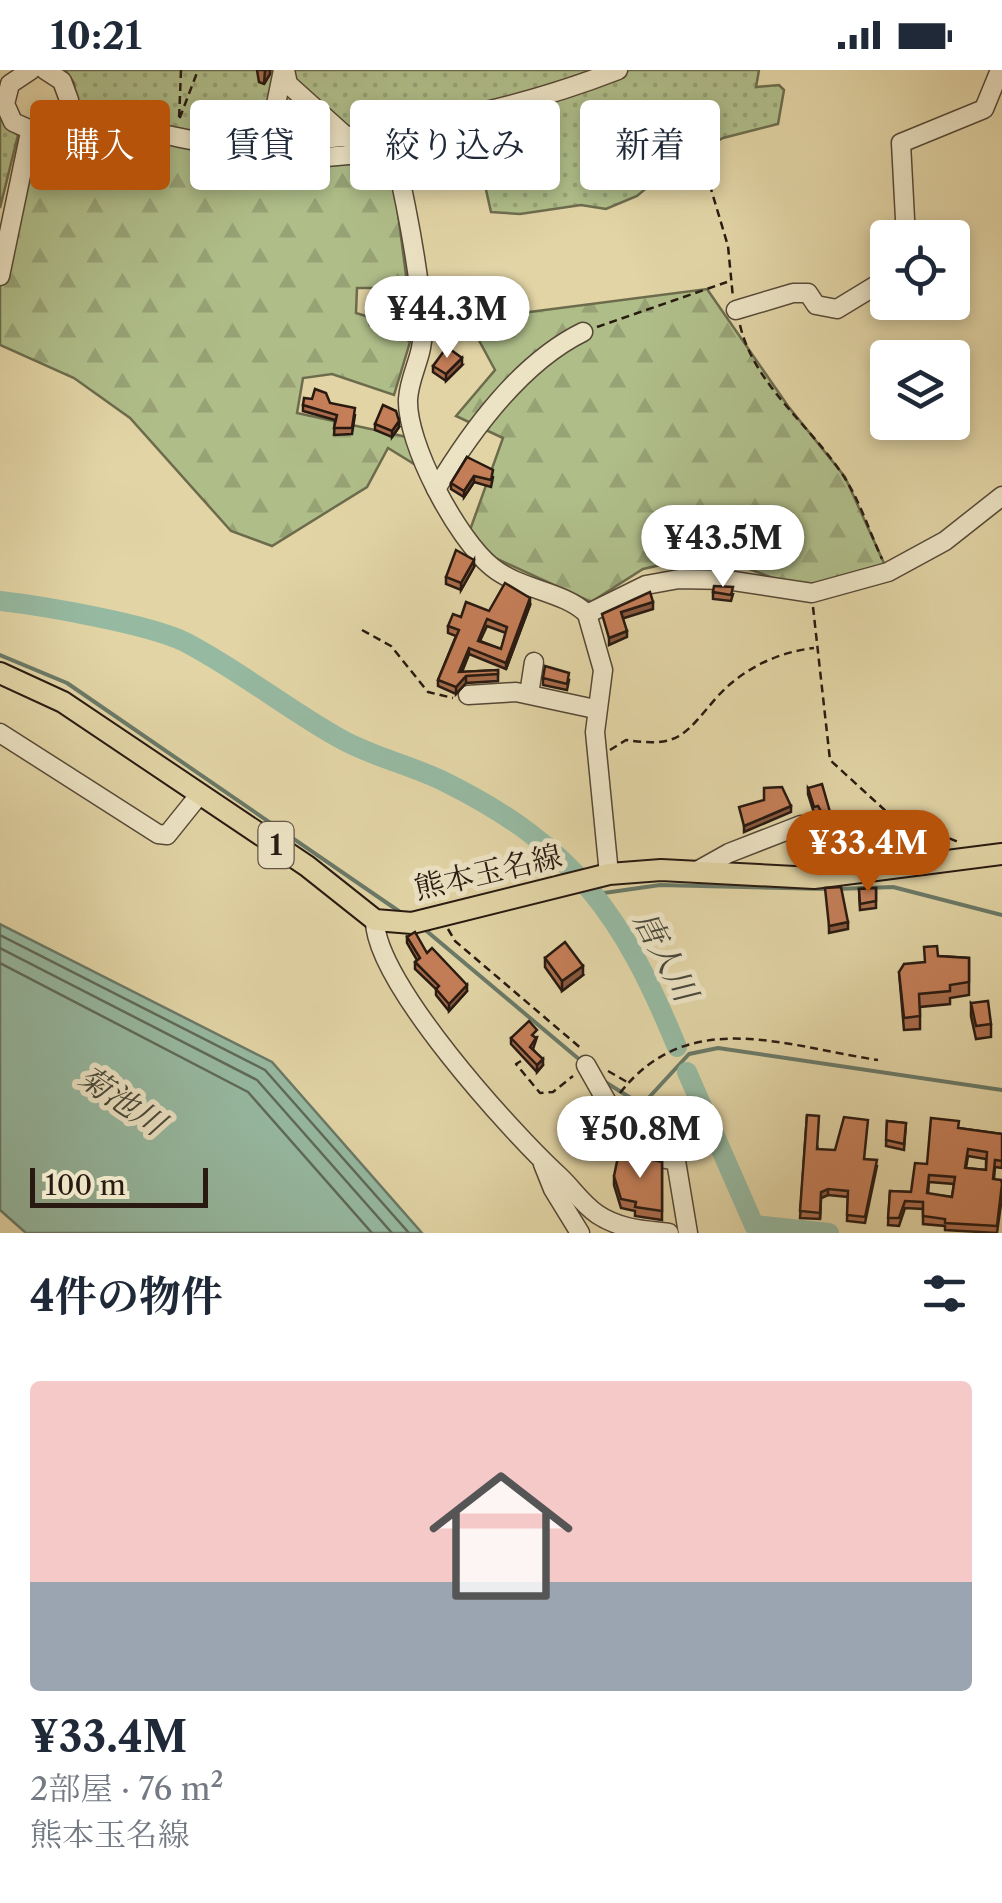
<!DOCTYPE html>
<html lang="ja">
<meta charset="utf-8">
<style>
body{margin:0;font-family:"Libre Caslon Text","Noto Serif JP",serif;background:#f2f2f3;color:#1f2937;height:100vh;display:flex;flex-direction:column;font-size:38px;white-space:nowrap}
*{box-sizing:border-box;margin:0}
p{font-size:32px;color:#747a83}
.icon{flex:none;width:55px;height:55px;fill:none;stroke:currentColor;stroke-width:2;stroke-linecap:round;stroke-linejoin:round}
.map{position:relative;height:1163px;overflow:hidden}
.sheet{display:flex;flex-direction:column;background:#fff;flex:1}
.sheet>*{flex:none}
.top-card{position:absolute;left:30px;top:30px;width:942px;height:90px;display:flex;gap:20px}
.controls{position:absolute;left:870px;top:150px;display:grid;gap:20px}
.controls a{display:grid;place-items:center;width:100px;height:100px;border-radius:10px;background:#fff;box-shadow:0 5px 15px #0003;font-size:50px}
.scale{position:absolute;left:30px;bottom:25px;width:178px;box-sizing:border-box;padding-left:10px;border:5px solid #281a11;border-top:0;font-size:28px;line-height:35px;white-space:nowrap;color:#281a11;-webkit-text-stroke:8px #ece3c4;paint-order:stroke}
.price{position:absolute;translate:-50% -85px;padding:0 22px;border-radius:35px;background:#fff;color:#222;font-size:32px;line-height:65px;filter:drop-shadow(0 2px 5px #0008)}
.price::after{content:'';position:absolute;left:50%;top:60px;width:30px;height:22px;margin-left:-15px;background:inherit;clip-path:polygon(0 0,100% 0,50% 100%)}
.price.selected{background:#b45309;color:#fff}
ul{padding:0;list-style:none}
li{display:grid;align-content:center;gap:20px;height:530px;padding:0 30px}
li+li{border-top:2px solid #e0e1e3}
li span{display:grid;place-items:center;height:310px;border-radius:10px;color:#555}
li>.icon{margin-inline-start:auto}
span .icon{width:180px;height:180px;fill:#fffc;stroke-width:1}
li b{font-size:42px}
h2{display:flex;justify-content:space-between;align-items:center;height:120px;padding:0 30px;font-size:42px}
.chip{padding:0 35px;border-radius:10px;background:#fff;box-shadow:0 5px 15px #0003;font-size:35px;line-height:90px}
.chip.selected{background:#b45309;color:#fff}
.status{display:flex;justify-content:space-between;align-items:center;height:70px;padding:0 50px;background:#fff;direction:ltr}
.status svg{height:28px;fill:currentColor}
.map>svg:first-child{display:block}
.forest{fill:url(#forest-firs);stroke:#6c6c4d;stroke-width:2.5}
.park{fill:url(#park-dots);stroke:#6c6c4d;stroke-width:2.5}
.water{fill:#96b9a1;stroke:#6a7967;stroke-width:2.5}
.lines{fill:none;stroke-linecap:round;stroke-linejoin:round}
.shore{stroke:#5f6a59;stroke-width:2.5}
.stream{stroke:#6a7967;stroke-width:4}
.river{stroke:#96b9a1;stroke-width:20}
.minor-casing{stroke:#564836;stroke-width:21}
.major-casing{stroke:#281a11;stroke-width:24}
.path{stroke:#281a11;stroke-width:2.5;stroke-dasharray:8 5;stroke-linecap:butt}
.minor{stroke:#ece3c4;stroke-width:18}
.major{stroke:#e2d4a5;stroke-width:20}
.wall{fill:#a96c4c;stroke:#281a11;stroke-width:2.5;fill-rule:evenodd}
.shaded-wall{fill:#89583e;stroke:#281a11;stroke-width:2.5}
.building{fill:#c47e58;stroke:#281a11;stroke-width:2.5;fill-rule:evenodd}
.labels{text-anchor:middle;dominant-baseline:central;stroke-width:10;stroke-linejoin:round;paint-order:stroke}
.shield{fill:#ece3c4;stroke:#635647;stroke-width:2.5}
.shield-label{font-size:28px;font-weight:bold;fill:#281a11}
.street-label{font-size:30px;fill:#281a11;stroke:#ece3c4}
.water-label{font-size:32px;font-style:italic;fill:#494a3c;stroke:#ece3c4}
</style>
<div class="status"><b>10:21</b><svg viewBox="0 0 49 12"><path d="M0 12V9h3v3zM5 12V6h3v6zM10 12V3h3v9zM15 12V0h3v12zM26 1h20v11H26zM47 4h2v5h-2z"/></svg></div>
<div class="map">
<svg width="1002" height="1163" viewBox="0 0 1002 1163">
<defs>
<pattern id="forest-firs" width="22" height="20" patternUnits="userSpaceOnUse" patternTransform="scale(2.5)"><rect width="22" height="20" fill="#afbd89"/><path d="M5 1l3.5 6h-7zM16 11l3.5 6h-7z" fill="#97a275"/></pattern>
<pattern id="park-dots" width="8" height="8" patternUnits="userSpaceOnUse" patternTransform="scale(2.5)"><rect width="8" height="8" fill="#afbd89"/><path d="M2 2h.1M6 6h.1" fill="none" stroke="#97a275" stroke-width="1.8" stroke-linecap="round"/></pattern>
</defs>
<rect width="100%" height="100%" fill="#e2d4a5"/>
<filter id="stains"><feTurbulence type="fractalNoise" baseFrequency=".002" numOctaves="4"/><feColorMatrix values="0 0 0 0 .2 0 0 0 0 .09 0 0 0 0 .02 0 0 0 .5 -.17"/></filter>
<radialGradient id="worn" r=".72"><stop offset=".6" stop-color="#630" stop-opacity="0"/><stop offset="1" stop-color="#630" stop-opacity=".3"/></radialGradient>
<g class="forest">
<path d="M468,42L474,65L390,82L409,228L388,218H357L356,243L382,251L410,272L394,325L332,304L303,308L297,343L412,368L419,397L388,378L367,417L272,476L231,461L130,348L74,308L0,275V206L29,68L68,45Z"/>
<path d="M707,219L788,336L845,407L888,502L812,523L739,495L687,489L643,499L591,532L493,487L470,460L503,368L456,346L495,300L468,250Z"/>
</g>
<g class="park">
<path d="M65,0H590L564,13L373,71L247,74L76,38L74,13Z"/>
<path d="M618,0H759L756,17L779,15L784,20L778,54L723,68L674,95L637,126L606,139L581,135L520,144L491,142L469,44Z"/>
<path d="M0,41L9,59L18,65L0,138Z"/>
</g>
<path class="water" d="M0,854L272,992L422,1163H26L0,1140Z"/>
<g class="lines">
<g class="shore">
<path d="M0,865L265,1000L409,1163"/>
<path d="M0,878L257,1010L392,1163"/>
<path d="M0,893L248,1022L372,1163"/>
</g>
<g class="stream">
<path d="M0,585L67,613L403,844"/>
<path d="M836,819L893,817L1002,845"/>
<path d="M597,824L660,815L827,819"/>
<path d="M423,858L580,990"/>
<path d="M602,1010L642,1035L689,984L718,978L1002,1020"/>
</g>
<g class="river">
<path d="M0,531C44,536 148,554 185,572C239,600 287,639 339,668C372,687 411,695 445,712C576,777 623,846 677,977"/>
<path d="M687,1002L754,1155L829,1163"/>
</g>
<defs>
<g id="minor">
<path d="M31,0L10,14L5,34L13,52L38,63L60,54L69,30L62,11L45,0"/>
<path d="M285,0L288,14L348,68"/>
<path d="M68,40C112,50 198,77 239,75C366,70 500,46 618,0"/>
<path d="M247,74L275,39L283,0"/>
<path d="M285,75L303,89L394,81C407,138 419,197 423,255C424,287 410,302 408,329C406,373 457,469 492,497C520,520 564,521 587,544L603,600L595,662L609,804"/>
<path d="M906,168L901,73L984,39L1000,0"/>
<path d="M0,206L30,62"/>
<path d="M736,240L793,223H808L816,235L837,239L888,208"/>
<path d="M436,419C471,361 520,293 583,262"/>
<path d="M587,544L646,515L679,509L727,510L812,523L888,502L945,471L1002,426"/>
<path d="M529,624L534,592"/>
<path d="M468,625L516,622L595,639"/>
<path d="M0,663L158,764L167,765L200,724"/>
<path d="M695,802L729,783L801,755"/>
<path d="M375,850C374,911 512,1063 559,1106C572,1118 582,1134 597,1144C619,1159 643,1160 669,1163"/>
<path d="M586,995L629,1071L646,1085L676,1091L688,1163"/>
<path d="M543,1094L553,1119L580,1163"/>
</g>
<path id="major" d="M0,603L63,632L307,796L375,850L412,853L609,804L661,800L814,808L1002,784"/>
</defs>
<use href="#minor" class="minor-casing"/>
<use href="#major" class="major-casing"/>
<g class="path">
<path d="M181,0L179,50L198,0"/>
<path d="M662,37L708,109L728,176L733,228"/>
<path d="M740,255C754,316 814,358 846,410C861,434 870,463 882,489"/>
<path d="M597,257L727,212"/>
<path d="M813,537L830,690L889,744L961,773"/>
<path d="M362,560L391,576L428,622L453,628"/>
<path d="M610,680L626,670C680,678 684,665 717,627C742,599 778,582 814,578"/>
<path d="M448,859L455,871L583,980"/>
<path d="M521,991L516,994L540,1023L553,1022L573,1006"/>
<path d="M608,1001L627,1012"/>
<path d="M620,1023C688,936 784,976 878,990"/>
</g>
<use href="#minor" class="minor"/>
<use href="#major" class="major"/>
</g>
<g class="wall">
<path d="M257,0H270V4L264,14L259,12Z"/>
<path d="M384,231L385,254L370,255L369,232Z"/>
<path d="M462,295L446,311L433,302V296Z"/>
<path d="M330,333L355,345L352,364L334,365L335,350L303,341V335Z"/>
<path d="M375,354L399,357L392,367L375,360Z"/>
<path d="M467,387L493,407L491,417L474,412L464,427L451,419V413Z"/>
<path d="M474,497L461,520L446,514V507Z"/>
<path d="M713,522L733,524L731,531L713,529Z"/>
<path d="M530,535L506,599L469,584L462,602L498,600V611L466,613L456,624L438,616V610L456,566L448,563V556L461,547ZM487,556L506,563L501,579L480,571Z"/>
<path d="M543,608L569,610L567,620L543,615Z"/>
<path d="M808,718L830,748L823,751L818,742L814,743L808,724Z"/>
<path d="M876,818V838L860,840L859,819Z"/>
<path d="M407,867L427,883L467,921L449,941L436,925V919L415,899V892L417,890L407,873Z"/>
<path d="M938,886L969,888V925L950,928V934L920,937V959L904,960L899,902L925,892Z"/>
<path d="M545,888L583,905L562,921L545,897Z"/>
<path d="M971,933L991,954V967L976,969L971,946Z"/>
<path d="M537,967L533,979L543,995L537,1002L511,974V968Z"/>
<path d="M807,1045L818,1079L865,1089L877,1096L865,1153L847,1151L848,1127L828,1125L821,1128L820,1149L800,1148Z"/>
<path d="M887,1051L906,1053L904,1080L886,1076Z"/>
<path d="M958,1058L1002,1064V1098L995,1097L994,1109L1002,1114V1127L997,1163L945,1160V1156L923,1154V1139L905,1138L899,1156L888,1155L890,1121L911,1122L927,1094ZM968,1086L986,1089V1100L966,1098ZM929,1112L954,1114L952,1127L928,1124Z"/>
<path d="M662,1092V1150L635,1146V1141L621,1138L614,1115V1106Z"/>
</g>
<g class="shaded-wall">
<path d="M265,0H270V4L264,14Z"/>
<path d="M462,288V295L446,311V304Z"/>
<path d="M399,351V357L392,367V361Z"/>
<path d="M474,406V412L464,427V421Z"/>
<path d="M474,490V497L461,520V513Z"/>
<path d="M530,528V535L506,599V593Z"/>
<path d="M653,532V539L621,549V542Z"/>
<path d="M627,561V567L609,575V568Z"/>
<path d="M469,578V584L459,608V602Z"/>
<path d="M466,606V613L456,624V617Z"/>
<path d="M791,736V742L744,762V756Z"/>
<path d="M830,742V748L823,751V745Z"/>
<path d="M848,852V859L829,863V856Z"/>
<path d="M583,896V905L562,921V911Z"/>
<path d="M467,915V921L449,941V934Z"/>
<path d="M543,989V995L537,1002V995Z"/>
<path d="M828,1119V1125L821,1128L820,1149L821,1122Z"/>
</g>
<g class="building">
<path d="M384,231L385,248L370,249L369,232Z"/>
<path d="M447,277L462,288L446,304L433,296Z"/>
<path d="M315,319L326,323L330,333L355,338L352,358H334L337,345L303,335L304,328L312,329Z"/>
<path d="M383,335L396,341L399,351L392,361L375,354Z"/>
<path d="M467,387L493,400L491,410L474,406L464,421L451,413Z"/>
<path d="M456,480L474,490L461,513L446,507Z"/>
<path d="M505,513L530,528L506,593L469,578L459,602L498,600V604L466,606L456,617L438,610L459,560L448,556L453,544L461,547L466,532L489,541ZM487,549L507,557L501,579L478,571Z"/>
<path d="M714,516L733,517L731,525L713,522Z"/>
<path d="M650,522L653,532L621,542L627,561L609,568L602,544Z"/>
<path d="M545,596L569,603L567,614L543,608Z"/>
<path d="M822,714L830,742L823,745L818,736L814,737L808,718Z"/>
<path d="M782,717L791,736L744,756L739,737L764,730V718Z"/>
<path d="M841,817L848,852L829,856L825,818Z"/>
<path d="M876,818V831L860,834L859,819Z"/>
<path d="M415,862L427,883L432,878L467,915L449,934L436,919L439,916L415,892L420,888L407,867Z"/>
<path d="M565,872L583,896L562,911L545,888Z"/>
<path d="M937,876L938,886L969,888V912L950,915V921L919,924L920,946L904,948L899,902L904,894L925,892L924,877Z"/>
<path d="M988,931L991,954L976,956L971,933Z"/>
<path d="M529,951L537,960L532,965L536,968L530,977L543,989L537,995L511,968Z"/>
<path d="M807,1045L819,1046L817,1079L835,1080L844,1047L868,1050L864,1089L877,1090L865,1147L847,1145L848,1121L828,1119L821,1122L820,1143L800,1141Z"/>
<path d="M931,1048L959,1051L958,1058L1002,1064V1091L995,1090L993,1109L1001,1110L1002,1114L997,1156L945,1153V1149L923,1146V1132L905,1131L899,1148H888L890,1121L911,1122L915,1093L927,1094ZM968,1079L987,1082L986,1100L965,1098ZM929,1105L955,1107L952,1127L927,1123Z"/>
<path d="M887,1051L906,1053L904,1074L886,1070Z"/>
<path d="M619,1082L662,1092V1141L635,1137L636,1132L621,1129L614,1106Z"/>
</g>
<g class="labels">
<rect class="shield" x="258.5" y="752" width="35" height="46" rx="8"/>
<g class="shield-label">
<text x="276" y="775">1</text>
</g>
<g class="street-label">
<text transform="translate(488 802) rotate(-13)">熊本玉名線</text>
</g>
<g class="water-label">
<text transform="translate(666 886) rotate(62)">唐人川</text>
<text transform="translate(122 1030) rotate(34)">菊池川</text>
</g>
</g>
<rect width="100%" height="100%" filter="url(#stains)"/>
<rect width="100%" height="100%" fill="url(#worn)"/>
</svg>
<div class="controls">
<a><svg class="icon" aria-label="locate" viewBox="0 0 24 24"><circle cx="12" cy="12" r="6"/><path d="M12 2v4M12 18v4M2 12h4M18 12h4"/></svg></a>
<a><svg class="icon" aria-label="layers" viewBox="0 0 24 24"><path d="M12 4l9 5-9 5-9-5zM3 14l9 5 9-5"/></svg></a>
</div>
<div class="scale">100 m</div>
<b class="price" style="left:447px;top:291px">¥44.3M</b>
<b class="price" style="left:723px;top:520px">¥43.5M</b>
<b class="price selected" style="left:868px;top:825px">¥33.4M</b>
<b class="price" style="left:640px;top:1111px">¥50.8M</b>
<div class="top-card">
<a class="chip selected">購入</a>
<a class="chip">賃貸</a>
<a class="chip">絞り込み</a>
<a class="chip">新着</a>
</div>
</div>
<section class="sheet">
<h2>4件の物件<svg class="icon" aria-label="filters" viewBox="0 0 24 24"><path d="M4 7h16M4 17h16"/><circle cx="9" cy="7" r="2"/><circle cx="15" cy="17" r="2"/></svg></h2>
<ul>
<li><span style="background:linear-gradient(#f6c9c9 65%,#9aa5b1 0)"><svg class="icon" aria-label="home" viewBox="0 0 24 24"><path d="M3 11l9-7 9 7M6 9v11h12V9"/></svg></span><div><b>¥33.4M</b><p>2部屋 · 76 m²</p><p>熊本玉名線</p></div></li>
</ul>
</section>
